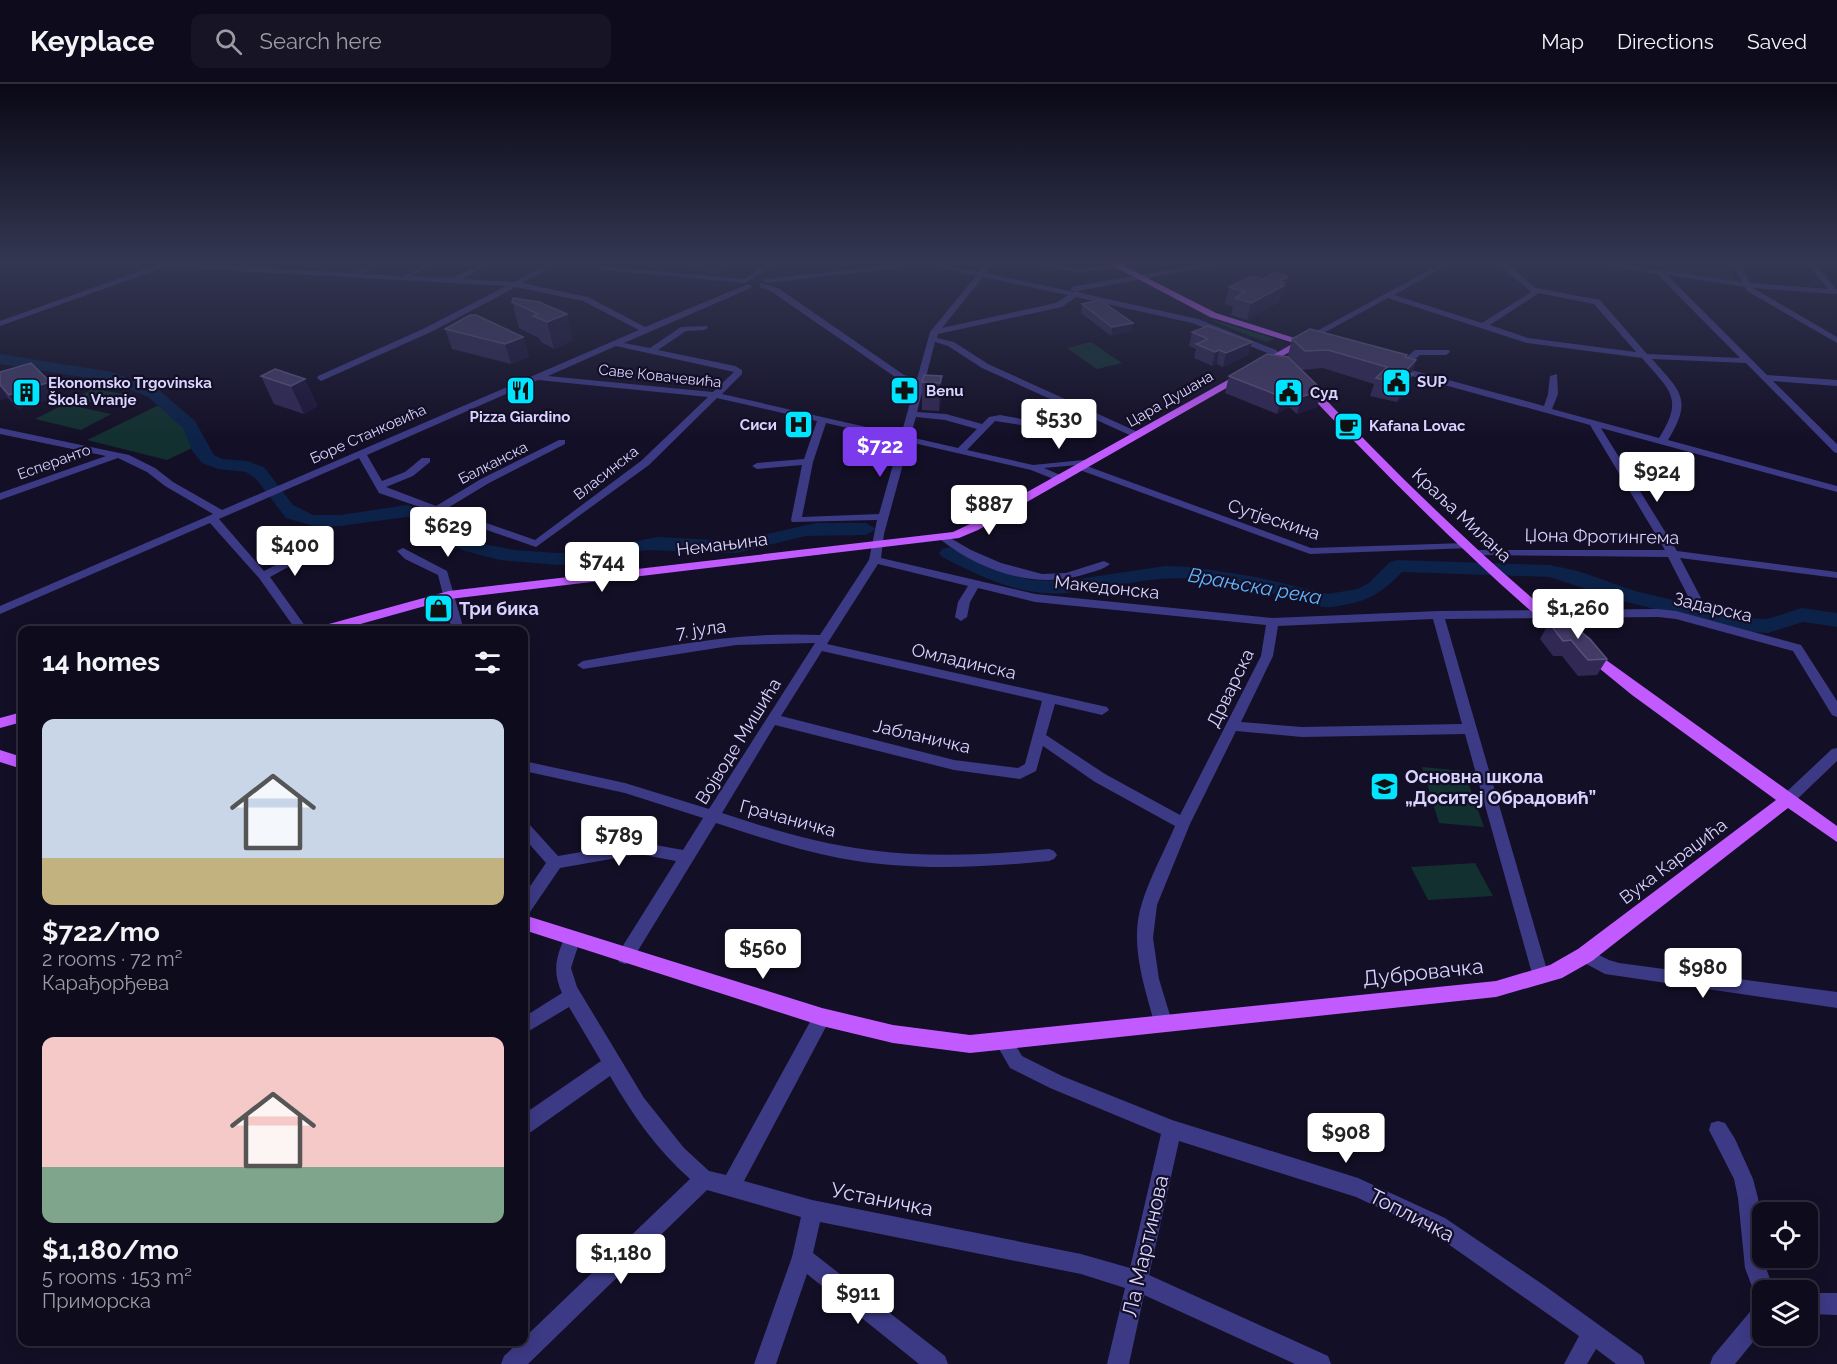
<!DOCTYPE html>
<meta charset="utf-8">
<style>
body{margin:0;font-family:Raleway,sans-serif;background:#171425;color:#f1f3f6;height:100vh;display:flex;flex-direction:column;font-size:22px;white-space:nowrap}
*{box-sizing:border-box;margin:0}
p{font-size:20px;color:#9b9ba3}
.icon{flex:none;width:33px;height:33px;fill:none;stroke:currentColor;stroke-width:2;stroke-linecap:round;stroke-linejoin:round}
.map{position:relative;flex:1;overflow:hidden}
.details{position:absolute;left:18px;top:542px;width:510px;height:720px;display:flex;flex-direction:column;background:#0e0b1c;border-radius:12px;box-shadow:0 3px 15px #0003,0 0 0 2px #2e2b3b}
.details>*{flex:none}
.tools{position:absolute;left:1752px;top:1118px;display:grid;gap:12px}
.tools a{display:grid;place-items:center;width:66px;height:66px;border-radius:12px;background:#0e0b1c;box-shadow:0 3px 15px #0003,0 0 0 2px #2e2b3b;font-size:30px}
.price{position:absolute;translate:-50% -51px;padding:0 14px;border-radius:6px;background:#fff;color:#222;font-size:20px;line-height:39px;filter:drop-shadow(0 2px 3px #0008)}
.price::after{content:'';position:absolute;left:50%;top:36px;width:18px;height:14px;margin-left:-9px;background:inherit;clip-path:polygon(0 0,100% 0,50% 100%)}
.price.active{background:#7c3aed;color:#fff}
ul{padding:0;list-style:none}
li{display:grid;align-content:center;gap:12px;height:318px;padding:0 24px}
li span{display:grid;place-items:center;height:186px;border-radius:12px;color:#555}
li>.icon{margin-inline-start:auto}
span .icon{width:108px;height:108px;fill:#fffc;stroke-width:1}
li b{font-size:26px}
h2{display:flex;justify-content:space-between;align-items:center;height:72px;padding:0 24px;font-size:26px}
header{display:flex;align-items:center;gap:36px;box-sizing:border-box;height:84px;padding:0 30px;background:#0e0b1c;border-bottom:2px solid #2e2b3b}
header strong{font-size:28px}
nav{display:flex;gap:33px;margin-inline-start:auto;font-size:21px}
.search{width:420px;height:54px;background:#171425;display:flex;align-items:center;gap:15px;box-sizing:border-box;padding:0 21px;border-radius:12px;color:#9b9ba3;font-size:22px}
.map>svg:first-child{display:block}
.green{fill:#12302f}
.lines{fill:none;stroke-linecap:round;stroke-linejoin:round}
.river{fill:#0c2248;fill-rule:evenodd}
.minor{fill:#3d3a85;fill-rule:evenodd}
.major{fill:#c25bff;fill-rule:evenodd}
.wall{fill:#312854}
.shaded-wall{fill:#1d163a}
.building{fill:#433a66;stroke:#5a527e;stroke-width:1.5}
.labels{text-anchor:middle;dominant-baseline:central;stroke-width:4.5;stroke-linejoin:round;paint-order:stroke}
.far-street-label{font-size:15px;fill:#d9d4ff;stroke:#130f26}
.far-poi-label{font-size:15px;font-weight:bold;fill:#d9d4ff;stroke:#130f26;text-anchor:start}
.street-label{font-size:18px;fill:#d9d4ff;stroke:#130f26}
.poi-label{font-size:18px;font-weight:bold;fill:#d9d4ff;stroke:#130f26;text-anchor:start}
.water-label{font-size:20px;font-style:italic;fill:#62b6ff;stroke:#130f26}
.near-street-label{font-size:21px;fill:#d9d4ff;stroke:#130f26}
</style>
<header>
<strong>Keyplace</strong>
<div class="search"><svg class="icon" aria-label="search" viewBox="0 0 24 24"><circle cx="10" cy="10" r="6"/><path d="M15 15l6 6"/></svg>Search here</div>
<nav><a>Map</a><a>Directions</a><a>Saved</a></nav>
</header>
<div class="map">
<svg width="1837" height="1280" viewBox="0 0 1837 1280">
<rect width="100%" height="100%" fill="#130f26"/>
<g class="green">
<path d="M1595,177H1727L1736,198Z"/>
<path d="M1209,236L1217,237L1275,255L1266,258Z"/>
<path d="M1091,258L1122,279L1097,285L1067,264Z"/>
<path d="M93,305L124,310L105,321L73,315Z"/>
<path d="M65,320L111,330L81,346L35,335Z"/>
<path d="M161,320L188,349L192,364L167,376L87,356Z"/>
<path d="M1422,683L1464,687L1484,743L1439,739Z"/>
<path d="M1475,779L1493,812L1428,816L1411,783Z"/>
</g>
<g class="lines">
<g class="river">
<path d="M0,270L112,288L159,306L195,337L214,371L222,375L247,377L264,383L293,421L313,431H340L407,421L427,427L453,447L478,459L515,466L557,469L580,468L657,453L736,457L816,439H866L876,445L866,451L806,452L736,469L646,466L580,480L557,481L500,476L465,467L439,455L418,437L407,433L340,442H313L286,434L257,396L246,388L218,385L202,379L193,368L183,344L148,313L108,297L0,280Z"/>
<path d="M949,463L1004,489L1031,496L1065,497L1165,482L1192,483L1256,493L1328,510L1357,505L1369,499L1390,478L1397,476L1550,481L1578,487L1635,507L1749,534L1767,535L1802,524L1837,529V543L1803,538L1768,549L1749,548L1622,517L1550,493L1402,488C1379,512 1364,519 1331,523C1315,525 1274,509 1256,505C1235,501 1214,498 1193,495C1151,491 1109,505 1067,509C1021,513 981,493 942,473L939,469L942,465Z"/>
</g>
<g class="minor">
<path d="M148,177L353,189L379,177H387L363,190L402,192L434,177H442L411,192L452,194L488,177H496L462,195L514,198L554,177H562L522,199L588,213L645,243L748,200L752,202L751,204L624,259L650,264L681,243L707,242L708,244L704,246L686,247L658,266L735,282L742,286V290L722,310L901,351L915,301L898,295L772,208L760,203V199L778,204L904,291L917,295L930,248L976,192L915,177H927L979,188L988,177H995L986,189L1074,208L1076,207H1071V203L1221,177H1234L1231,179L1077,207L1081,209L1198,235L1276,266L1282,272L1281,274H1275L1270,270L1192,239L1076,213L1062,223L938,250L937,254L954,258L988,280L1140,349V353H1134L982,284L948,262L935,258L917,328L946,330L982,340L989,333L1000,331L1043,339L1045,341L1040,344L995,337L967,366L1033,381L1094,375V379L1084,381L1311,464L1466,459L1472,462L1470,464L1310,470L1077,385V381L1044,384L1065,393V397L1061,398L1031,386L909,358L884,450L881,474L1035,510L1273,534L1438,527L1658,525L1676,527L1801,561L1837,617V633L1832,631L1793,567L1676,535L1658,533L1445,535L1549,893L1547,898L1541,900L1535,898L1533,893L1465,650L1302,653L1236,647L1190,740L1157,821L1153,854L1159,895L1172,938L1169,944L1163,946L1157,944L1154,938C1144,901 1129,858 1142,819C1150,793 1164,768 1175,742L1095,698L1043,662L1036,687L1020,695L954,686L775,641L722,729C770,745 819,760 869,766C929,774 989,771 1049,765L1054,767L1057,771L1054,775L1049,777C979,784 909,787 839,774C797,766 756,752 716,739L631,878L625,880L619,878L617,873L619,868L676,777L639,770L560,784L530,828L524,830V811L546,779L524,754V738L529,740L558,772L639,758L683,766L703,734L625,709L524,687V677L625,699L709,725L815,559L736,561L583,585L577,581L583,577C662,563 740,547 820,551L869,476L877,436L792,438L791,436L802,381L757,385L752,382L757,379L804,375L817,337L717,314L649,381L536,463L379,409L359,374L219,435L264,487L293,472L301,462H309L311,464L301,476L270,493L308,546H296L259,494L210,439L0,530V522L213,430L165,402L147,388L118,374L0,416V409L106,372L0,350V344L129,371L155,384L173,398L222,426L639,246L583,217L516,203L431,248L321,297L317,294L318,292L425,244L506,202L165,183L0,242V237L157,181ZM983,193L1068,211L1056,219L942,244ZM616,262L734,288L713,308L548,292ZM538,296L708,313L641,377L535,456L446,425L489,399L565,360V356H559L481,395L436,422L386,403L413,392L430,378V374H422L405,388L382,397L367,371ZM916,333L945,336L977,345L958,364L910,353ZM826,339L900,356L879,430L802,433L813,378ZM878,480L968,502L958,518L955,533L961,537L967,533L970,518L978,504L1035,518L1266,541L1261,572L1180,731L1105,690L1046,651L1055,620L1102,631L1109,626L1107,623L827,560ZM1433,535L1462,640L1302,643L1241,638L1273,572L1278,542ZM822,567L1042,617L1025,680L1018,684L954,676L781,632Z"/>
<path d="M772,177H780L745,199L602,186L598,184L602,182L744,195Z"/>
<path d="M1008,177H1025L1078,184L1121,181L1125,183L1121,185L1078,188Z"/>
<path d="M1446,177H1455L1394,211L1482,239L1531,208L1495,177H1503L1536,204L1600,216L1647,270L1740,274L1657,190L1580,177H1596L1742,198L1731,177H1738L1751,199L1828,205L1805,177H1813L1837,206V210L1753,204L1837,253V259L1747,207L1745,203L1667,191L1767,291L1837,296V302L1773,297L1837,360V369L1834,368L1746,279L1652,275C1681,308 1693,315 1668,356L1837,402V408L1601,344L1677,467L1837,488V494L1680,474L1701,514L1695,518L1689,514L1668,473L1470,471L1468,469L1474,466H1665L1590,341L1390,286V282H1396L1415,266H1449L1450,268L1446,271H1420L1404,284L1544,322L1548,310L1550,292L1557,290L1558,310L1552,325L1659,354C1685,313 1669,306 1642,274L1527,259L1388,214L1309,257L1302,255ZM1539,209L1594,220L1636,268L1528,254L1490,241Z"/>
<path d="M898,180L902,182L901,184L766,199L762,197L766,195Z"/>
<path d="M945,451L971,466L1001,479L1042,490L1066,489L1104,477L1110,480C1104,485 1096,487 1089,489C1039,507 982,488 941,456L939,454Z"/>
<path d="M403,464L447,487L464,546H452L438,491L405,475L397,467Z"/>
<path d="M1837,664V677L1791,721H1781L1779,717L1781,713L1832,665Z"/>
<path d="M572,849L578,851L580,856L571,884L577,903L644,1014L684,1064L709,1087L726,1091L816,927L822,925L828,927L831,933L828,939L744,1097L812,1116L1081,1170L1130,1184L1161,1050L1050,1004L1010,984L995,958L998,952L1004,950L1010,952L1022,972L1062,992L1172,1036L1358,1094L1445,1134L1545,1202L1642,1272L1645,1280H1616L1596,1265L1587,1280H1564L1579,1252L1431,1148L1356,1113L1179,1057L1149,1191L1328,1272L1331,1280H1295L1144,1211L1129,1280H1107L1125,1204L1081,1190L820,1138L813,1169L945,1272L948,1280H919L807,1190L776,1280H754L792,1173L801,1133L707,1106L528,1280H501L504,1272L520,1257H524V1254L690,1095C657,1066 632,1030 610,992L531,1048L524,1050V1030L601,977L569,923L524,950V933L562,909C552,887 556,872 566,851Z"/>
<path d="M1585,864L1609,876L1619,879L1837,908V924L1605,890L1579,876L1577,871L1579,866Z"/>
<path d="M1718,1037L1725,1039L1735,1055L1753,1095L1758,1114L1762,1173L1774,1206H1762V1216L1756,1213L1745,1184L1738,1114L1734,1095L1709,1046L1711,1039Z"/>
<path d="M1808,1209H1837V1231L1808,1230Z"/>
<path d="M1762,1220V1247L1735,1280H1710L1713,1272L1754,1223Z"/>
</g>
<g class="major">
<path d="M1104,177H1114L1216,229L1307,258L978,446L959,454L450,515L339,546H316L318,543L449,507L953,448L970,440L1294,259L1210,233Z"/>
<path d="M1301,298H1309C1392,386 1478,470 1572,548L1574,551L1572,554H1562C1470,476 1385,390 1301,302Z"/>
<path d="M1588,563L1837,742V758L1788,724L1592,877L1562,894L1496,913L970,969L893,959L822,942L524,846V831L822,924L893,941L970,951L1496,897L1550,881L1578,865L1776,716L1632,611L1583,571L1581,568Z"/>
<path d="M22,628V638L0,644V634Z"/>
<path d="M0,666L22,673V685L0,678Z"/>
</g>
</g>
<g class="wall">
<path d="M688,177H747L716,190L690,185Z"/>
<path d="M1288,193L1284,209L1281,211L1278,219L1247,236L1231,231L1233,223L1225,220L1229,203L1263,195Z"/>
<path d="M512,218L567,230L573,257L554,265L541,258L539,254L519,244Z"/>
<path d="M1082,220L1133,239L1132,247L1111,252L1081,229Z"/>
<path d="M445,245L523,253L529,273L511,280L452,265Z"/>
<path d="M1192,248L1248,271L1223,283L1217,280L1212,282L1194,274L1196,265L1189,262Z"/>
<path d="M1292,255L1407,271L1406,273L1416,276L1406,309L1397,318L1370,312L1374,300L1323,284L1301,286L1322,306L1317,323L1297,330L1289,323L1277,330L1225,309L1229,292L1288,272Z"/>
<path d="M275,285L318,322L304,330L274,320L261,292Z"/>
<path d="M0,288L59,312L18,325L8,314L0,316Z"/>
<path d="M942,292L941,320L939,327L922,326V298Z"/>
<path d="M1549,539L1607,575L1597,591L1578,592L1562,572H1553L1540,555Z"/>
</g>
<g class="shaded-wall">
<path d="M715,177H747L716,190Z"/>
<path d="M1288,193L1284,209L1281,211L1278,219L1247,236L1251,219L1279,197Z"/>
<path d="M567,230L573,257L554,265L547,238Z"/>
<path d="M1133,239L1132,247L1111,252L1112,243Z"/>
<path d="M523,253L529,273L511,280L505,260Z"/>
<path d="M1252,258L1248,271L1223,283L1226,269Z"/>
<path d="M1219,266L1217,280L1212,282L1215,268Z"/>
<path d="M1416,276L1410,293L1413,290L1406,309L1397,318L1404,300L1405,288Z"/>
<path d="M942,292L941,320L939,327L940,299Z"/>
<path d="M305,295L318,322L304,330L291,302Z"/>
<path d="M50,298L59,312L18,325L9,311Z"/>
<path d="M0,301L8,314L0,316Z"/>
<path d="M1294,306L1289,323L1277,330L1282,313Z"/>
<path d="M1322,306L1317,323L1297,330L1301,313Z"/>
</g>
<g class="building">
<path d="M1275,188L1288,193L1279,197L1284,199L1281,201L1283,202L1251,219L1235,214L1245,208L1229,203L1251,192L1263,195Z"/>
<path d="M513,214L539,218L567,230L547,238L533,232L538,230L512,218Z"/>
<path d="M1100,216L1133,239L1112,243L1082,220Z"/>
<path d="M470,231H476L523,253L505,260L445,245Z"/>
<path d="M1208,242L1252,258L1226,269L1219,266L1215,268L1196,260L1208,255L1192,248Z"/>
<path d="M1310,245L1407,271L1405,273L1416,276L1405,288L1413,290L1404,300L1376,294L1387,283L1328,266L1305,267L1292,255Z"/>
<path d="M1267,270L1288,273L1322,306L1301,313L1294,306L1282,313L1229,292Z"/>
<path d="M31,279L50,298L9,311L0,301V288Z"/>
<path d="M275,285L305,295L291,302L261,292Z"/>
<path d="M924,291L942,292L940,299L922,298Z"/>
<path d="M1569,538L1590,555L1607,575L1588,576L1571,556L1563,557L1549,539Z"/>
</g>
<linearGradient id="sky" x2="0" y2="1"><stop stop-color="#0a0815"/><stop offset="0.5" stop-color="#333752"/><stop offset="1" stop-color="#333752" stop-opacity="0"/></linearGradient>
<rect width="1837" height="356" fill="url(#sky)"/>
<defs>
<symbol id="civic-square" viewBox="-11 -11 22 22"><rect x="-9" y="-9" width="18" height="18" rx="4" fill="#00e5ff" stroke="#130f26"/><path d="M-.6-6.5H3V-4.5H.6V-3L4-1V1h2V6H-6V1h2V-1L-.6-3ZM-1.2 2.5V6h2.4V2.5Z" fill="#111"/></symbol>
<symbol id="restaurant-square" viewBox="-11 -11 22 22"><rect x="-9" y="-9" width="18" height="18" rx="4" fill="#00e5ff" stroke="#130f26"/><path d="M-5-6h1v4h1v-4h1v4h1v-4h1v5L-1.5 .5V6h-2V.5L-5-1ZM5-6V6H3V1.5H1.5Q1.5-4 5-6Z" fill="#111"/></symbol>
<symbol id="pharmacy-square" viewBox="-11 -11 22 22"><rect x="-9" y="-9" width="18" height="18" rx="4" fill="#00e5ff" stroke="#130f26"/><path d="M-2-6h4v4h4v4h-4v4h-4v-4h-4v-4h4Z" fill="#111"/></symbol>
<symbol id="building-square" viewBox="-11 -11 22 22"><rect x="-9" y="-9" width="18" height="18" rx="4" fill="#00e5ff" stroke="#130f26"/><path d="M-4-6H4V6H1V3H-1V6H-4ZM-2.5-4.3h1.7v1.8h-1.7ZM.8-4.3h1.7v1.8H.8ZM-2.5-1h1.7V.8h-1.7ZM.8-1h1.7V.8H.8Z" fill="#111"/></symbol>
<symbol id="hospital-square" viewBox="-11 -11 22 22"><rect x="-9" y="-9" width="18" height="18" rx="4" fill="#00e5ff" stroke="#130f26"/><path d="M-5-5h3v3.5h4V-5h3V5h-3V1.5h-4V5h-3Z" fill="#111"/></symbol>
<symbol id="cafe-square" viewBox="-11 -11 22 22"><rect x="-9" y="-9" width="18" height="18" rx="4" fill="#00e5ff" stroke="#130f26"/><path d="M-5.5-4.5H6V0H3Q3 3.5 0 3.5H-2.5Q-5.5 3.5-5.5 0ZM3-3.2v2h1.7v-2ZM-6 4.5H4V6H-6Z" fill="#111"/></symbol>
<symbol id="shop-square" viewBox="-11 -11 22 22"><rect x="-9" y="-9" width="18" height="18" rx="4" fill="#00e5ff" stroke="#130f26"/><path d="M-5-2.5h2.3a2.7 3.5 0 0 1 5.4 0H5L5.5 6h-11ZM-1.5-2.5h3a1.5 2.3 0 0 0-3 0Z" fill="#111"/></symbol>
<symbol id="school-square" viewBox="-11 -11 22 22"><rect x="-9" y="-9" width="18" height="18" rx="4" fill="#00e5ff" stroke="#130f26"/><path d="M0-5L7-2L0 1L-7-2ZM-4 1L0 2.5L4 1V4Q0 6-4 4Z" fill="#111"/></symbol>
</defs>
<g fill-rule="evenodd">
<use href="#civic-square" x="1380" y="282" width="33" height="33"/>
<use href="#restaurant-square" x="504" y="290" width="33" height="33"/>
<use href="#pharmacy-square" x="888" y="290" width="33" height="33"/>
<use href="#building-square" x="10" y="292" width="33" height="33"/>
<use href="#civic-square" x="1272" y="292" width="33" height="33"/>
<use href="#hospital-square" x="782" y="324" width="33" height="33"/>
<use href="#cafe-square" x="1332" y="326" width="33" height="33"/>
<use href="#shop-square" x="422" y="508" width="33" height="33"/>
<use href="#school-square" x="1368" y="686" width="33" height="33"/>
</g>
<g class="labels">
<g class="far-street-label">
<text transform="translate(660 292) rotate(6)">Саве Ковачевића</text>
<text transform="translate(1170 315) rotate(-30)">Цара Душана</text>
<text transform="translate(368 350) rotate(-24)">Боре Станковића</text>
<text transform="translate(54 378) rotate(-20)">Есперанто</text>
<text transform="translate(493 379) rotate(-27)">Балканска</text>
<text transform="translate(606 389) rotate(-38)">Власинска</text>
</g>
<g class="far-poi-label">
<text x="1417" y="298">SUP</text>
<text x="48" y="299">Ekonomsko Trgovinska<tspan x="48" dy="17">Škola Vranje</tspan></text>
<text x="926" y="307">Benu</text>
<text x="1310" y="309">Суд</text>
<text x="520" y="333" text-anchor="middle">Pizza Giardino</text>
<text x="777" y="341" text-anchor="end">Сиси</text>
<text x="1369" y="342">Kafana Lovac</text>
</g>
<g class="street-label">
<text transform="translate(1462 431) rotate(43)">Краља Милана</text>
<text transform="translate(1274 435) rotate(18)">Сутјескина</text>
<text transform="translate(1602 452) rotate(1)">Џона Фротингема</text>
<text transform="translate(722 460) rotate(-7)">Немањина</text>
<text transform="translate(1107 503) rotate(6)">Македонска</text>
<text transform="translate(1713 523) rotate(13)">Задарска</text>
<text transform="translate(701 545) rotate(-8)">7. јула</text>
<text transform="translate(964 577) rotate(13)">Омладинска</text>
<text transform="translate(1230 604) rotate(-64)">Дрварска</text>
<text transform="translate(922 652) rotate(13)">Јабланичка</text>
<text transform="translate(738 657) rotate(-58)">Војводе Мишића</text>
<text transform="translate(788 734) rotate(15)">Грачаничка</text>
<text transform="translate(1673 777) rotate(-37)">Вука Караџића</text>
</g>
<g class="poi-label">
<text x="459" y="524">Три бика</text>
<text x="1405" y="692">Основна школа<tspan x="1405" dy="21">„Доситеј Обрадовић”</tspan></text>
</g>
<g class="water-label">
<text transform="translate(1255 502) rotate(10)">Врањска река</text>
</g>
<g class="near-street-label">
<text transform="translate(1423 888) rotate(-6)">Дубровачка</text>
<text transform="translate(882 1115) rotate(11)">Устаничка</text>
<text transform="translate(1412 1131) rotate(27)">Топличка</text>
<text transform="translate(1145 1162) rotate(-77)">Ла Мартинова</text>
</g>
</g>
</svg>
<div class="tools">
<a><svg class="icon" aria-label="locate" viewBox="0 0 24 24"><circle cx="12" cy="12" r="6"/><path d="M12 2v4M12 18v4M2 12h4M18 12h4"/></svg></a>
<a><svg class="icon" aria-label="layers" viewBox="0 0 24 24"><path d="M12 4l9 5-9 5-9-5zM3 14l9 5 9-5"/></svg></a>
</div>
<b class="price" style="left:1059px;top:366px">$530</b>
<b class="price active" style="left:880px;top:394px">$722</b>
<b class="price" style="left:1657px;top:419px">$924</b>
<b class="price" style="left:989px;top:452px">$887</b>
<b class="price" style="left:448px;top:474px">$629</b>
<b class="price" style="left:295px;top:493px">$400</b>
<b class="price" style="left:602px;top:509px">$744</b>
<b class="price" style="left:1578px;top:556px">$1,260</b>
<b class="price" style="left:619px;top:783px">$789</b>
<b class="price" style="left:763px;top:896px">$560</b>
<b class="price" style="left:1703px;top:915px">$980</b>
<b class="price" style="left:1346px;top:1080px">$908</b>
<b class="price" style="left:621px;top:1201px">$1,180</b>
<b class="price" style="left:858px;top:1241px">$911</b>
<section class="details">
<h2>14 homes<svg class="icon" aria-label="filters" viewBox="0 0 24 24"><path d="M4 7h16M4 17h16"/><circle cx="9" cy="7" r="2"/><circle cx="15" cy="17" r="2"/></svg></h2>
<ul>
<li><span style="background:linear-gradient(#c9d6e8 75%,#c2b280 0)"><svg class="icon" aria-label="home" viewBox="0 0 24 24"><path d="M3 11l9-7 9 7M6 9v11h12V9"/></svg></span><div><b>$722/mo</b><p>2 rooms · 72 m²</p><p>Карађорђева</p></div></li>
<li><span style="background:linear-gradient(#f6c9c9 70%,#7fa58c 0)"><svg class="icon" aria-label="home" viewBox="0 0 24 24"><path d="M3 11l9-7 9 7M6 9v11h12V9"/></svg></span><div><b>$1,180/mo</b><p>5 rooms · 153 m²</p><p>Приморска</p></div></li>
</ul>
</section>
</div>
